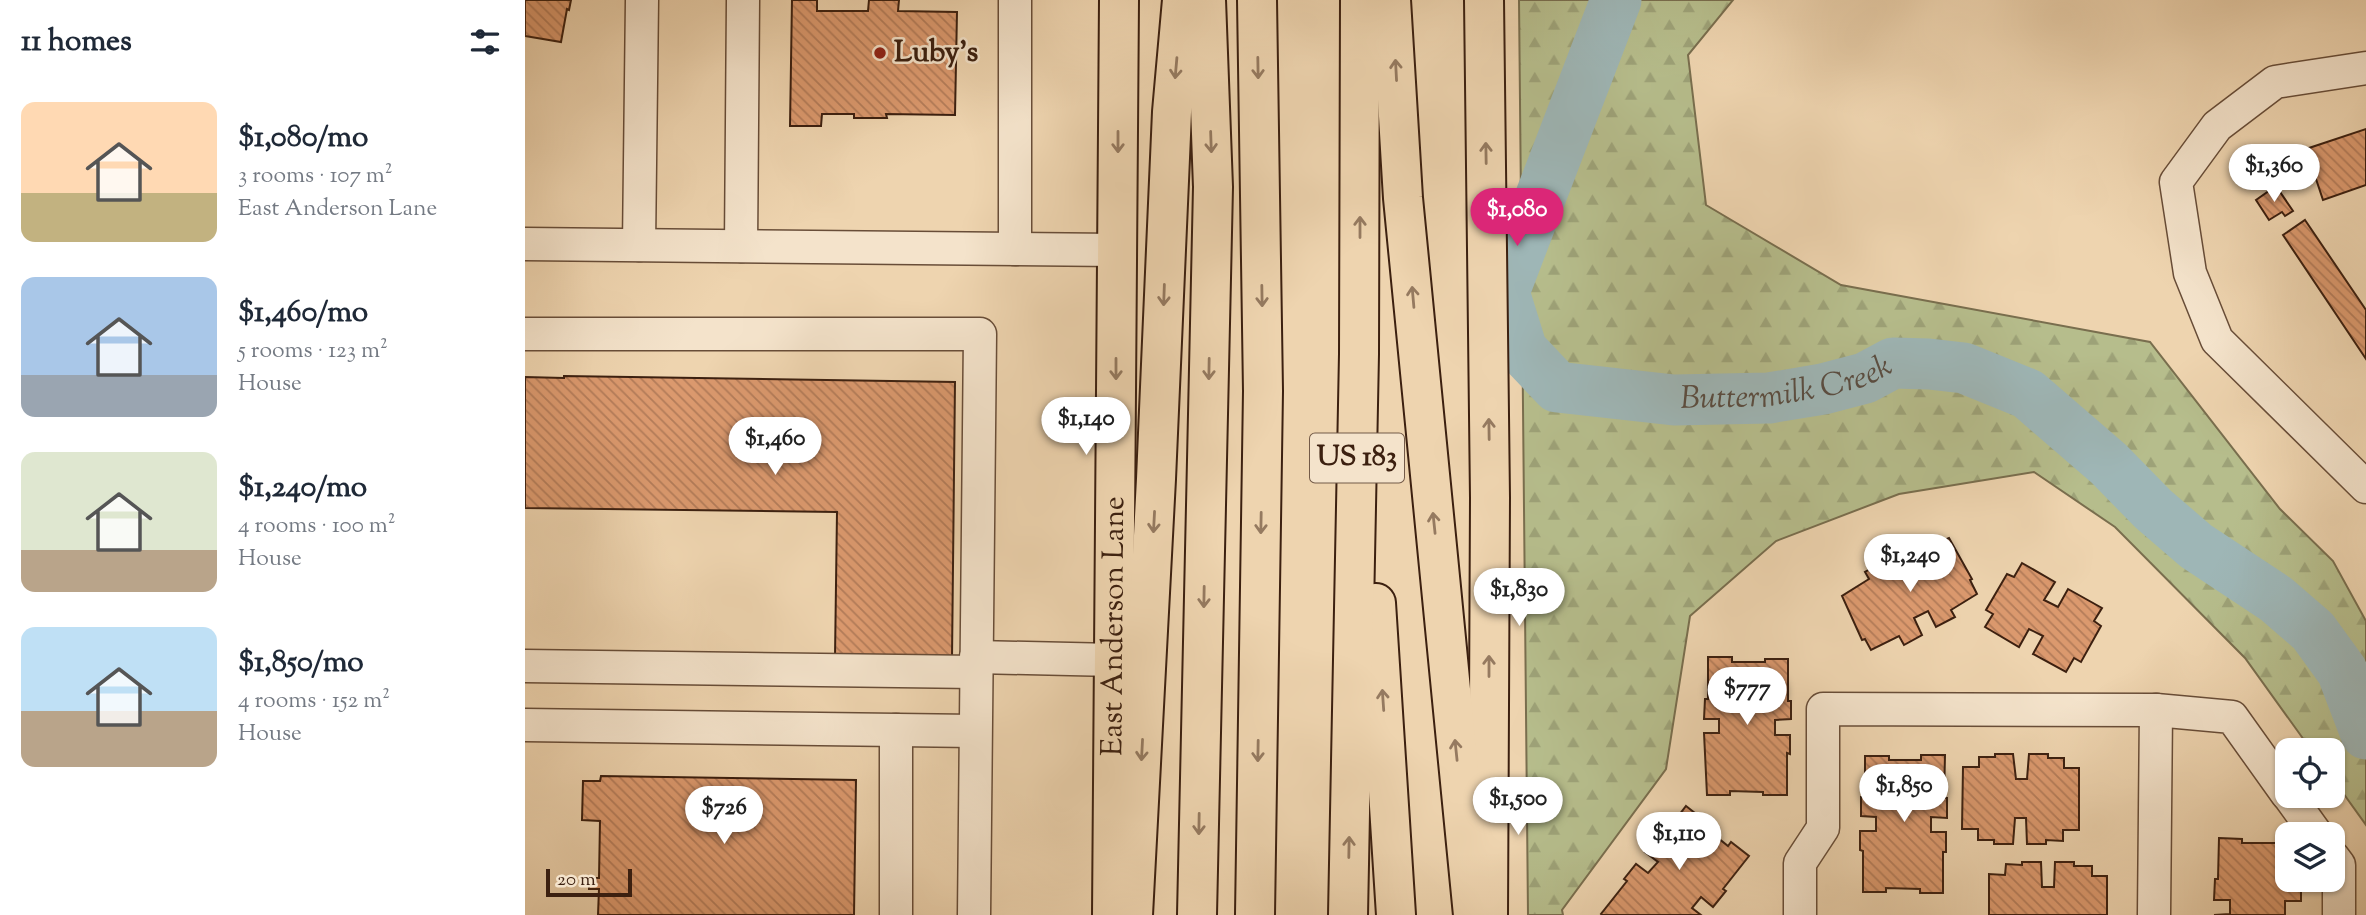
<!DOCTYPE html>
<meta charset="utf-8">
<style>
body{margin:0;font-family:"Sorts Mill Goudy",serif;background:#f6f6f7;color:#1f2937;height:100vh;display:flex;flex-direction:column;font-size:26px;white-space:nowrap}
*{box-sizing:border-box;margin:0}
p{font-size:23px;color:#747a83}
.icon{flex:none;width:38px;height:38px;fill:none;stroke:currentColor;stroke-width:2;stroke-linecap:round;stroke-linejoin:round}
.map{position:relative;flex:1;overflow:hidden}
.panel{display:flex;flex-direction:column;background:#fff;width:525px}
.panel>*{flex:none}
.controls{position:absolute;left:1750px;top:738px;display:grid;gap:14px}
.controls a{display:grid;place-items:center;width:70px;height:70px;border-radius:14px;background:#fff;box-shadow:0 2px 5px #0004;font-size:35px}
.scale{position:absolute;left:21px;bottom:18px;width:86px;box-sizing:border-box;padding-left:7px;border:4px solid #3c2010;border-top:0;font-size:19px;line-height:24px;white-space:nowrap;color:#3c2010;-webkit-text-stroke:5px #f4e3cb;paint-order:stroke}
.price{position:absolute;translate:-50% -60px;padding:0 16px;border-radius:24px;background:#fff;color:#222;font-size:23px;line-height:46px;filter:drop-shadow(0 2px 4px #0008)}
.price::after{content:'';position:absolute;left:50%;top:42px;width:21px;height:16px;margin-left:-10px;background:inherit;clip-path:polygon(0 0,100% 0,50% 100%)}
.price.current{background:#db2777;color:#fff}
ul{padding:0;list-style:none}
li{display:flex;align-items:center;gap:21px;height:175px;padding:0 21px}
li span{display:grid;place-items:center;flex:none;width:196px;height:140px;border-radius:14px;color:#555}
li>.icon{margin-inline-start:auto}
span .icon{width:84px;height:84px;fill:#fffc;stroke-width:1}
li b{font-size:30px}
h2{display:flex;justify-content:space-between;align-items:center;height:84px;padding:0 21px;font-size:30px}
main{display:flex;flex:1;min-height:0}
.map>svg:first-child{display:block}
.forest{fill:url(#forest-firs);stroke:#796e4e;stroke-width:2}
.lines{fill:none;stroke-linecap:round;stroke-linejoin:round}
.river{stroke:#9eb6b6;stroke-width:51}
.building{fill:url(#building-back-hatch);stroke:#3c2010;stroke-width:2}
.minor-casing{stroke:#684d38;stroke-width:35}
.major-casing{stroke:#3c2010;stroke-width:42}
.highway-casing{stroke:#3c2010;stroke-width:42}
.minor{stroke:#f4e3cb;stroke-width:32}
.major{stroke:#eed4af;stroke-width:38}
.highway{stroke:#eed4af;stroke-width:38}
.oneway{stroke:#957a60}
.poi-dot{fill:#8f2418;stroke:#f4e3cb;stroke-width:2.5}
.labels{text-anchor:middle;dominant-baseline:central;stroke-width:5;stroke-linejoin:round;paint-order:stroke}
.shield{fill:#f4e3cb;stroke:#735a48;stroke-width:2}
.shield-label{font-size:28px;font-weight:bold;fill:#3c2010}
.poi-label{font-size:30px;font-weight:bold;fill:#3c2010;stroke:#f4e3cb;text-anchor:start}
.street-label{font-size:30px;fill:#3c2010;stroke:#f4e3cb}
.water-label{font-size:32px;font-style:italic;fill:#594d42;stroke:#f4e3cb}
</style>
<main>
<section class="panel">
<h2>11 homes<svg class="icon" aria-label="filters" viewBox="0 0 24 24"><path d="M4 7h16M4 17h16"/><circle cx="9" cy="7" r="2"/><circle cx="15" cy="17" r="2"/></svg></h2>
<ul>
<li><span style="background:linear-gradient(#ffd9b3 65%,#c2b280 0)"><svg class="icon" aria-label="home" viewBox="0 0 24 24"><path d="M3 11l9-7 9 7M6 9v11h12V9"/></svg></span><div><b>$1,080/mo</b><p>3 rooms · 107 m²</p><p>East Anderson Lane</p></div></li>
<li><span style="background:linear-gradient(#a9c7e8 70%,#9aa5b1 0)"><svg class="icon" aria-label="home" viewBox="0 0 24 24"><path d="M3 11l9-7 9 7M6 9v11h12V9"/></svg></span><div><b>$1,460/mo</b><p>5 rooms · 123 m²</p><p>House</p></div></li>
<li><span style="background:linear-gradient(#dfe7d0 70%,#b9a48a 0)"><svg class="icon" aria-label="home" viewBox="0 0 24 24"><path d="M3 11l9-7 9 7M6 9v11h12V9"/></svg></span><div><b>$1,240/mo</b><p>4 rooms · 100 m²</p><p>House</p></div></li>
<li><span style="background:linear-gradient(#bfe0f5 60%,#b9a48a 0)"><svg class="icon" aria-label="home" viewBox="0 0 24 24"><path d="M3 11l9-7 9 7M6 9v11h12V9"/></svg></span><div><b>$1,850/mo</b><p>4 rooms · 152 m²</p><p>House</p></div></li>
</ul>
</section>
<div class="map">
<svg width="1841" height="915" viewBox="0 0 1841 915">
<defs>
<pattern id="forest-firs" width="22" height="20" patternUnits="userSpaceOnUse" patternTransform="scale(1.75)"><rect width="22" height="20" fill="#b6bd8c"/><path d="M5 1l3.5 6h-7zM16 11l3.5 6h-7z" fill="#9da278"/></pattern>
<pattern id="building-back-hatch" width="6" height="6" patternUnits="userSpaceOnUse" patternTransform="scale(1.75)"><rect width="6" height="6" fill="#db996e"/><path d="M-1 5l2 2M0 0l6 6M5-1l2 2" fill="none" stroke="#b37c59"/></pattern>
</defs>
<rect width="100%" height="100%" fill="#eed4af"/>
<filter id="stains"><feTurbulence type="fractalNoise" baseFrequency=".00286" numOctaves="4"/><feColorMatrix values="0 0 0 0 .2 0 0 0 0 .09 0 0 0 0 .02 0 0 0 .5 -.17"/></filter>
<radialGradient id="worn" r=".72"><stop offset=".6" stop-color="#630" stop-opacity="0"/><stop offset="1" stop-color="#630" stop-opacity=".3"/></radialGradient>
<path class="forest" d="M994,0H1208L1163,55L1181,205L1316,285L1625,342L1755,509L1808,561L1841,621V825L1808,779V751H1787L1720,658L1590,527L1509,472L1374,494L1251,541L1165,616L1141,769L1037,910L1038,915H1003Z"/>
<g class="lines">
<path class="river" id="s1" d="M1091,0L979,292L997,350L1032,387L1149,400L1244,398L1298,389L1340,378L1368,363L1404,364L1439,368L1503,394L1584,464L1628,509L1671,546L1751,599L1788,631L1817,671L1841,734"/>
</g>
<g class="building">
<path d="M0,0H46L44,10L42,9L36,42L0,36Z"/>
<path d="M267,0H292V11H343L344,0H374L373,11L432,12L430,115L361,114L362,118H329V114H297L296,126H265Z"/>
<path d="M1841,129V185L1798,200L1781,149Z"/>
<path d="M1751,186L1768,211L1760,216L1757,212L1744,220L1731,200Z"/>
<path d="M1780,220L1841,310V359L1758,235Z"/>
<path d="M39,376L430,382L427,658L310,657L312,512L0,508V377L39,378Z"/>
<path d="M1424,538L1447,579L1445,580L1452,594L1426,610L1430,617L1411,627L1403,611L1389,618L1397,635L1379,645L1374,636L1346,650L1340,639L1337,640L1317,596L1344,579L1340,572L1358,562L1367,578L1381,570L1373,554L1391,545L1394,551Z"/>
<path d="M1497,563L1530,582L1519,600L1533,607L1543,589L1577,608L1569,621L1576,626L1556,662L1549,658L1541,672L1508,654L1518,636L1504,629L1494,647L1460,627L1468,614L1461,610L1482,574L1489,577Z"/>
<path d="M1183,657H1207V662H1240V659H1263V701H1266V719L1250,720V735H1265V754L1262,753V795H1238V792L1205,791V795H1182L1179,733H1194V719H1179L1180,699H1183Z"/>
<path d="M1470,754H1488L1491,779H1502L1504,754H1523V758H1539V768H1554V830H1538V841L1521,840V844H1502L1501,818H1490L1488,844H1469V840H1453V829H1437L1438,767H1454V757H1470Z"/>
<path d="M1396,755H1420L1419,798H1422V818L1406,817V832H1421V852H1418V893H1395V889L1361,888V892H1338V851L1335,850V831H1351V817L1336,816V797H1340V756H1364V760H1396Z"/>
<path d="M76,776L331,780L329,915H73L74,889H64V878H74L75,821L57,820L58,781H75Z"/>
<path d="M1161,806L1180,821L1177,825L1203,846L1206,842L1224,856L1198,889L1201,891L1188,907L1176,897L1167,908L1176,915H1077L1076,914L1102,881L1099,879L1111,864L1123,873L1133,862L1120,852L1135,833L1138,836Z"/>
<path d="M1694,838L1717,839V843H1751V839L1762,840V880L1776,881V901H1760V915H1689L1705,914V900H1689L1690,879H1693Z"/>
<path d="M1497,862H1516L1517,887H1529L1530,862H1549V866H1567V876H1582V915H1464V874L1480,875L1481,864L1497,865Z"/>
</g>
<g class="lines">
<defs>
<g id="minor">
<path d="M1841,68L1750,82L1692,126L1651,182L1665,273L1692,340L1841,487"/>
<path d="M0,244L592,250"/>
<path d="M114,245L117,0"/>
<path d="M216,246L218,0"/>
<path d="M490,249V0"/>
<path d="M0,334H455L449,915"/>
<path d="M451,657L589,660"/>
<path d="M0,666L451,672"/>
<path d="M1631,710L1707,717L1762,794"/>
<path d="M0,725L450,731"/>
<path d="M1764,796L1792,835"/>
<path d="M1808,857L1814,865V915"/>
<path d="M371,915V730"/>
<path d="M1275,915V863L1298,828V709L1631,710L1629,915"/>
</g>
<g id="major">
<path d="M959,0L965,498L963,915"/>
<path id="s2" d="M587,915L594,0"/>
</g>
<g id="highway">
<path d="M866,0L878,198L948,915"/>
<path d="M851,603L871,915"/>
<path d="M608,915L631,479L647,112L657,0"/>
<path d="M672,915L688,187L681,0"/>
<path d="M730,915L738,391L732,0"/>
<path d="M823,915L834,354L835,0"/>
</g>
</defs>
<use href="#minor" class="minor-casing"/>
<use href="#major" class="major-casing"/>
<use href="#highway" class="highway-casing"/>
<use href="#minor" class="minor"/>
<use href="#major" class="major"/>
<use href="#highway" class="highway"/>
</g>
<defs><path id="oneway-shaft" d="M-6 0H5M1.5-3L5.5 0L1.5 3" fill="none" stroke-width="1.6" stroke-linecap="round" stroke-linejoin="round" transform="scale(1.75)"/></defs>
<g class="oneway">
<use href="#oneway-shaft" transform="translate(651 68) rotate(95)"/>
<use href="#oneway-shaft" transform="translate(733 68) rotate(89)"/>
<use href="#oneway-shaft" transform="translate(871 70) rotate(-93)"/>
<use href="#oneway-shaft" transform="translate(593 142) rotate(90)"/>
<use href="#oneway-shaft" transform="translate(686 142) rotate(88)"/>
<use href="#oneway-shaft" transform="translate(961 153) rotate(-91)"/>
<use href="#oneway-shaft" transform="translate(835 227) rotate(-90)"/>
<use href="#oneway-shaft" transform="translate(639 295) rotate(92)"/>
<use href="#oneway-shaft" transform="translate(737 296) rotate(89)"/>
<use href="#oneway-shaft" transform="translate(888 297) rotate(-95)"/>
<use href="#oneway-shaft" transform="translate(591 369) rotate(90)"/>
<use href="#oneway-shaft" transform="translate(684 369) rotate(91)"/>
<use href="#oneway-shaft" transform="translate(964 429) rotate(-91)"/>
<use href="#oneway-shaft" transform="translate(629 522) rotate(93)"/>
<use href="#oneway-shaft" transform="translate(736 523) rotate(91)"/>
<use href="#oneway-shaft" transform="translate(909 523) rotate(-96)"/>
<use href="#oneway-shaft" transform="translate(679 597) rotate(91)"/>
<use href="#oneway-shaft" transform="translate(964 666) rotate(-90)"/>
<use href="#oneway-shaft" transform="translate(858 700) rotate(-94)"/>
<use href="#oneway-shaft" transform="translate(617 750) rotate(93)"/>
<use href="#oneway-shaft" transform="translate(931 750) rotate(-96)"/>
<use href="#oneway-shaft" transform="translate(733 751) rotate(91)"/>
<use href="#oneway-shaft" transform="translate(674 824) rotate(91)"/>
<use href="#oneway-shaft" transform="translate(824 847) rotate(-89)"/>
</g>
<circle class="poi-dot" cx="355" cy="53" r="7"/>
<g class="labels">
<rect class="shield" x="785" y="433.5" width="94" height="49" rx="5"/>
<g class="shield-label">
<text x="832" y="458">US 183</text>
</g>
<g class="poi-label">
<text x="369" y="53">Luby’s</text>
</g>
<g class="street-label">
<text stroke="none"><textPath href="#s2" startOffset="289">East Anderson Lane</textPath></text>
</g>
<g class="water-label">
<text stroke="none"><textPath href="#s1" startOffset="656">Buttermilk Creek</textPath></text>
</g>
</g>
<rect width="100%" height="100%" filter="url(#stains)"/>
<rect width="100%" height="100%" fill="url(#worn)"/>
</svg>
<div class="controls">
<a><svg class="icon" aria-label="locate" viewBox="0 0 24 24"><circle cx="12" cy="12" r="6"/><path d="M12 2v4M12 18v4M2 12h4M18 12h4"/></svg></a>
<a><svg class="icon" aria-label="layers" viewBox="0 0 24 24"><path d="M12 4l9 5-9 5-9-5zM3 14l9 5 9-5"/></svg></a>
</div>
<div class="scale">20 m</div>
<b class="price" style="left:1749px;top:204px">$1,360</b>
<b class="price current" style="left:992px;top:248px">$1,080</b>
<b class="price" style="left:561px;top:457px">$1,140</b>
<b class="price" style="left:250px;top:477px">$1,460</b>
<b class="price" style="left:1385px;top:594px">$1,240</b>
<b class="price" style="left:994px;top:628px">$1,830</b>
<b class="price" style="left:1222px;top:727px">$777</b>
<b class="price" style="left:1379px;top:824px">$1,850</b>
<b class="price" style="left:993px;top:837px">$1,500</b>
<b class="price" style="left:199px;top:846px">$726</b>
<b class="price" style="left:1154px;top:872px">$1,110</b>
</div>
</main>
